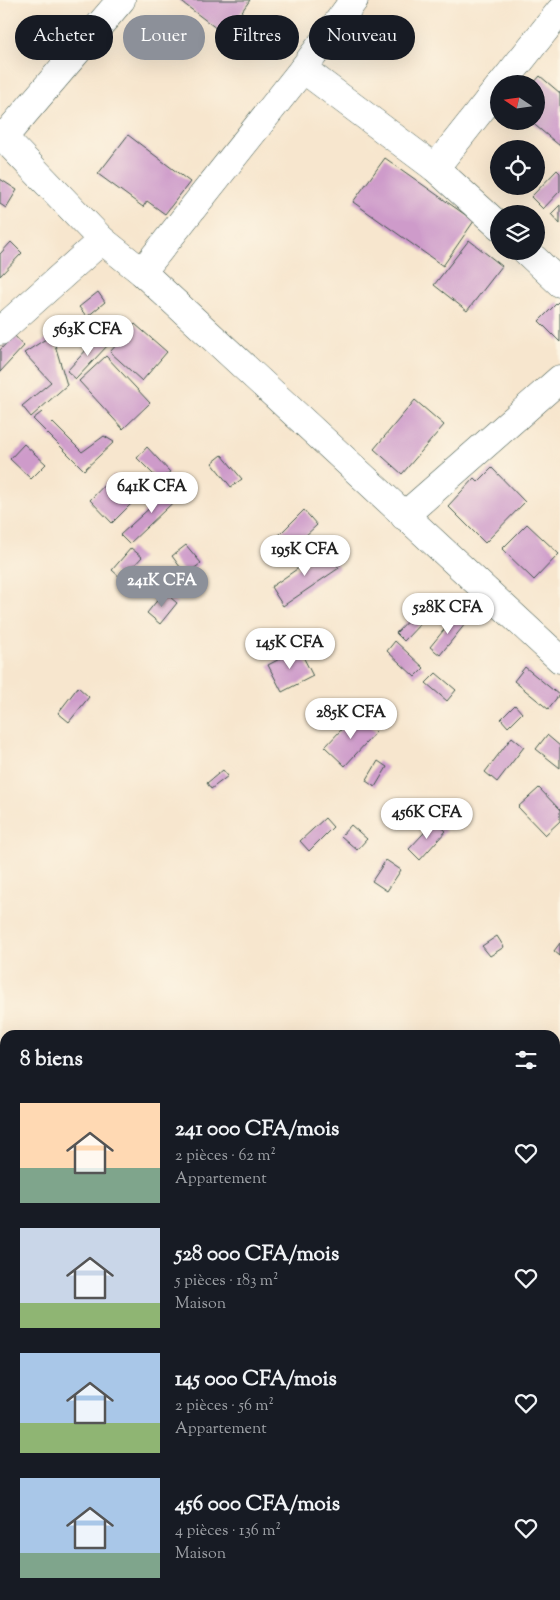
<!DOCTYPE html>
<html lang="fr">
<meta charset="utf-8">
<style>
body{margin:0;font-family:"Sorts Mill Goudy",serif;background:#20242c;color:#f1f3f6;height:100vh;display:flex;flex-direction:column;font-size:19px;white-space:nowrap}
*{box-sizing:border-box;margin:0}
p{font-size:16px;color:#9ea1a6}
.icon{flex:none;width:28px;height:28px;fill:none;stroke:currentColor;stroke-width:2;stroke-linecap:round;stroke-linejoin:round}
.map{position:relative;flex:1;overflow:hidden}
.side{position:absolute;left:0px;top:1030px;width:560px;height:570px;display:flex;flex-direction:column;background:#171b24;border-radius:15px 15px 0 0;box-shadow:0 5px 20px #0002}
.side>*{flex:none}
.banner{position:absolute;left:15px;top:15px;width:530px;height:45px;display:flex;gap:10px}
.needle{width:32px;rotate:283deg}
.buttons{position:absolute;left:490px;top:75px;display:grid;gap:10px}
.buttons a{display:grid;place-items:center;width:55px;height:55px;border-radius:50%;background:#171b24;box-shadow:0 5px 20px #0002;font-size:25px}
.price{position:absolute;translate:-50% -42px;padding:0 11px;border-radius:18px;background:#fff;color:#222;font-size:16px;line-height:32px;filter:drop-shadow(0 1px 2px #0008)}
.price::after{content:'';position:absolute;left:50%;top:30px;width:15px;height:11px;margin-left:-8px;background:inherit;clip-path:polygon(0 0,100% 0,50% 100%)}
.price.selected{background:#8c9099;color:#fff}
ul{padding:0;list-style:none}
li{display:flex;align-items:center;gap:15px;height:125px;padding:0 20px}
li span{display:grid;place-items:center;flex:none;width:140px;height:100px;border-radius:0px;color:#555}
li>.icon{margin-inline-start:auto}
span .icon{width:60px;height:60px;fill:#fffc;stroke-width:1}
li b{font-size:21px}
h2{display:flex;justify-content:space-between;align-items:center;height:60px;padding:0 20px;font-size:21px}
.pill{padding:0 18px;border-radius:22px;background:#171b24;box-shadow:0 5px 20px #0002;font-size:18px;line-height:45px}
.pill.selected{background:#8c9099;color:#fff}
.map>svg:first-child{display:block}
.building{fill:#ce9bca}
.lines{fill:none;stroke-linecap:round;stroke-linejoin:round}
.minor-casing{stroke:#3f564b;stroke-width:29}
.path{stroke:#3f564b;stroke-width:3;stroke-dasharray:1 4;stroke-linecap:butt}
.minor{stroke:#fff;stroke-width:28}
</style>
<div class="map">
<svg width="560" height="1600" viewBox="0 0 560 1600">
<rect width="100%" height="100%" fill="#fcf5e5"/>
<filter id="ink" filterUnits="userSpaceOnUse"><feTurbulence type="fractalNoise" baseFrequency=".02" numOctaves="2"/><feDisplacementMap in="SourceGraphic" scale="10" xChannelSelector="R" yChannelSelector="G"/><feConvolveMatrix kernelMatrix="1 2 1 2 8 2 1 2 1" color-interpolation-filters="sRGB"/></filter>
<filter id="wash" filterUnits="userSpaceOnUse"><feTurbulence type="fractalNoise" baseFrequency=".0096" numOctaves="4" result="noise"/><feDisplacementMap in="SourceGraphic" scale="20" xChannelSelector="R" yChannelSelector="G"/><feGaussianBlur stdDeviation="1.12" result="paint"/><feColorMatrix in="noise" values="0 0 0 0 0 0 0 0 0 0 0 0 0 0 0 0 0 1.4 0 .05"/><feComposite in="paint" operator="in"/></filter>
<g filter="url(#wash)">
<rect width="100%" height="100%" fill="#f7e6ce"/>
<g id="blocks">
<g class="building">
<path d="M179,0H250L225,35Z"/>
<path d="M540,76L560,93V146L530,121H536V84H533Z"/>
<path d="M128,135L190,182L165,214L147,201L143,207L98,174Z"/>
<path d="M385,158L474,221L443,266L353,202Z"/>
<path d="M557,170L560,173V191L543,209L531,197Z"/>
<path d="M0,179L17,190L6,208L0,204Z"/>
<path d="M560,205V224L551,214Z"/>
<path d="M469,240L502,266L467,311L434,285Z"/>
<path d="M11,242L22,253L0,276V254Z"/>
<path d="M98,292L105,302L87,317L79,307Z"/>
<path d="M558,302L560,303V342L539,321Z"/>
<path d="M135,324L167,352L142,381L110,352Z"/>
<path d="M14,335L24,346L0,372V350Z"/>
<path d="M52,335L67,385L31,417L22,406L51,382L24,353Z"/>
<path d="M99,336L109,344L76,379L67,371Z"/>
<path d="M106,356L150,403L123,429L79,381Z"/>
<path d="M415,400L444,425L402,474L374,449Z"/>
<path d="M42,412L82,452L104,436L114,442L84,470L33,419Z"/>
<path d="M24,444L46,464L31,479L10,459Z"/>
<path d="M147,447L170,472L159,480L137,458Z"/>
<path d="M222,455L242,479L231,487L212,463Z"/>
<path d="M492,468L525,502L485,543L448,506L474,478L478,482Z"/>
<path d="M114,475L137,498L112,523L90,500Z"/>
<path d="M176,484L184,492L129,544L120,535Z"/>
<path d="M304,510L317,525L291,549L278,536Z"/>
<path d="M527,524L559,554L534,580L502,549Z"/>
<path d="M186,545L201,563L186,575L172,556Z"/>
<path d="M131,548L142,557L122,579L112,570Z"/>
<path d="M326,549L339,568L283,606L271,587Z"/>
<path d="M164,592L177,603L160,624L147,613Z"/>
<path d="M416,612L424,620L404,641L396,633Z"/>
<path d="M456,615L466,623L440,655L430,647Z"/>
<path d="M395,641L424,668L415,677L387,651Z"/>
<path d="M299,649L313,676L282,692L268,665Z"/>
<path d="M525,667L559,695L548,709L514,681Z"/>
<path d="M436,673L456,690L447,701L426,683Z"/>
<path d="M78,687L89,697L69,722L58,713Z"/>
<path d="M515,705L522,713L508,727L501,719Z"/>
<path d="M357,713L376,732L345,766L325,747Z"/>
<path d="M547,735L560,746V768L536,749Z"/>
<path d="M512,737L524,747L497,782L485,772Z"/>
<path d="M378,761L387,767L375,787L366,781Z"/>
<path d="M223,770L228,776L211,789L207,783Z"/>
<path d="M539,788L560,810V821L545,835L518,807Z"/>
<path d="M325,818L333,827L309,851L300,841Z"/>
<path d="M435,821L446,831L420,860L409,849Z"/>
<path d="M351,825L367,839L357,850L341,836Z"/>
<path d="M386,860L401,870L387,891L372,881Z"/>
<path d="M497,936L504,947L490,956L482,946Z"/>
<path d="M560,943V956L554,951Z"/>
</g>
</g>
</g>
<g filter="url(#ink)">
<use href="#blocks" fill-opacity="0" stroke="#3f564b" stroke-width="1"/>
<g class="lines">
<defs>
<g id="minor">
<path d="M303,69L435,168L499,226"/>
<path d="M502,84L560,11"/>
<path d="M0,134L102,240L142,272L560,659"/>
<path d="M4,137L121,0"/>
<path d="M435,168L499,87"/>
<path d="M526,251L560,283"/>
<path d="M142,272L303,69L354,0"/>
<path d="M0,331L102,240"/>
<path d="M404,516L560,379"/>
</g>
</defs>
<use href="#minor" class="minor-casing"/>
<g class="path">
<path d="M0,1461L5,1467"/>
<path d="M95,1595L100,1600"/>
</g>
<use href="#minor" class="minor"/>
</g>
</g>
</svg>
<div class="buttons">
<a><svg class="needle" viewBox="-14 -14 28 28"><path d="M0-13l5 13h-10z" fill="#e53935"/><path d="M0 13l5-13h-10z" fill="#9ea1a6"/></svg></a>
<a><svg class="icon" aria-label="locate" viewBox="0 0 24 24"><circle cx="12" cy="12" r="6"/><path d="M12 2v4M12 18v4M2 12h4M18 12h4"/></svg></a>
<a><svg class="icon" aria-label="layers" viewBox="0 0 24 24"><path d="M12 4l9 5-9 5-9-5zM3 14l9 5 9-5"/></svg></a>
</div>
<b class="price" style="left:88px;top:357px">563K CFA</b>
<b class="price" style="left:152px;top:514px">641K CFA</b>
<b class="price" style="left:305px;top:577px">195K CFA</b>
<b class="price selected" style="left:162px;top:608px">241K CFA</b>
<b class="price" style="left:448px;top:635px">528K CFA</b>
<b class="price" style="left:290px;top:670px">145K CFA</b>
<b class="price" style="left:351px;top:740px">285K CFA</b>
<b class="price" style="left:427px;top:840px">456K CFA</b>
<div class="banner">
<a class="pill">Acheter</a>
<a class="pill selected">Louer</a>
<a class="pill">Filtres</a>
<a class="pill">Nouveau</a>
</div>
<section class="side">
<h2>8 biens<svg class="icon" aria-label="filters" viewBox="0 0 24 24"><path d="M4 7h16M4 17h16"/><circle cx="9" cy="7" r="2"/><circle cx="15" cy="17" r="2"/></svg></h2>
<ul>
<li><span style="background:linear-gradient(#ffd9b3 65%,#7fa58c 0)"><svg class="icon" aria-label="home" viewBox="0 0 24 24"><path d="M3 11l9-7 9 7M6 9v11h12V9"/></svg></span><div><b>241 000 CFA/mois</b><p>2 pièces · 62 m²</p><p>Appartement</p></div><svg class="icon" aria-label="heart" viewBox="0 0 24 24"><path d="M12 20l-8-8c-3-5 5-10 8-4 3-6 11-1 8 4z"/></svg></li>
<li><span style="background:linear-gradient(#c9d6e8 75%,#8fb573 0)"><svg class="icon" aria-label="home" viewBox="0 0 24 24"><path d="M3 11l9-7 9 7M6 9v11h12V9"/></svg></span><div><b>528 000 CFA/mois</b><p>5 pièces · 183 m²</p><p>Maison</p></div><svg class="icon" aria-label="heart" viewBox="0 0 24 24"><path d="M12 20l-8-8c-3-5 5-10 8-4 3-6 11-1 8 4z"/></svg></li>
<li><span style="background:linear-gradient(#a9c7e8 70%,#8fb573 0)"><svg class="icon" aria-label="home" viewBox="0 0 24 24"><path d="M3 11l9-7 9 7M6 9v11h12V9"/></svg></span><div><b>145 000 CFA/mois</b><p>2 pièces · 56 m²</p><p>Appartement</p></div><svg class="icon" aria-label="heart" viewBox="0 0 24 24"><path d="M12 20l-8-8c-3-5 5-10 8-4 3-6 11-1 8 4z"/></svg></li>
<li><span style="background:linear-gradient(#a9c7e8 75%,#7fa58c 0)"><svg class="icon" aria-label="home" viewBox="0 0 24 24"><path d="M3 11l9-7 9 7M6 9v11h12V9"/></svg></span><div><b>456 000 CFA/mois</b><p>4 pièces · 136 m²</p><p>Maison</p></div><svg class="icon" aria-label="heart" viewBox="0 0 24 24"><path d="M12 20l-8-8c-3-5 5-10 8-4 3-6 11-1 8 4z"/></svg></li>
</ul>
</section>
</div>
